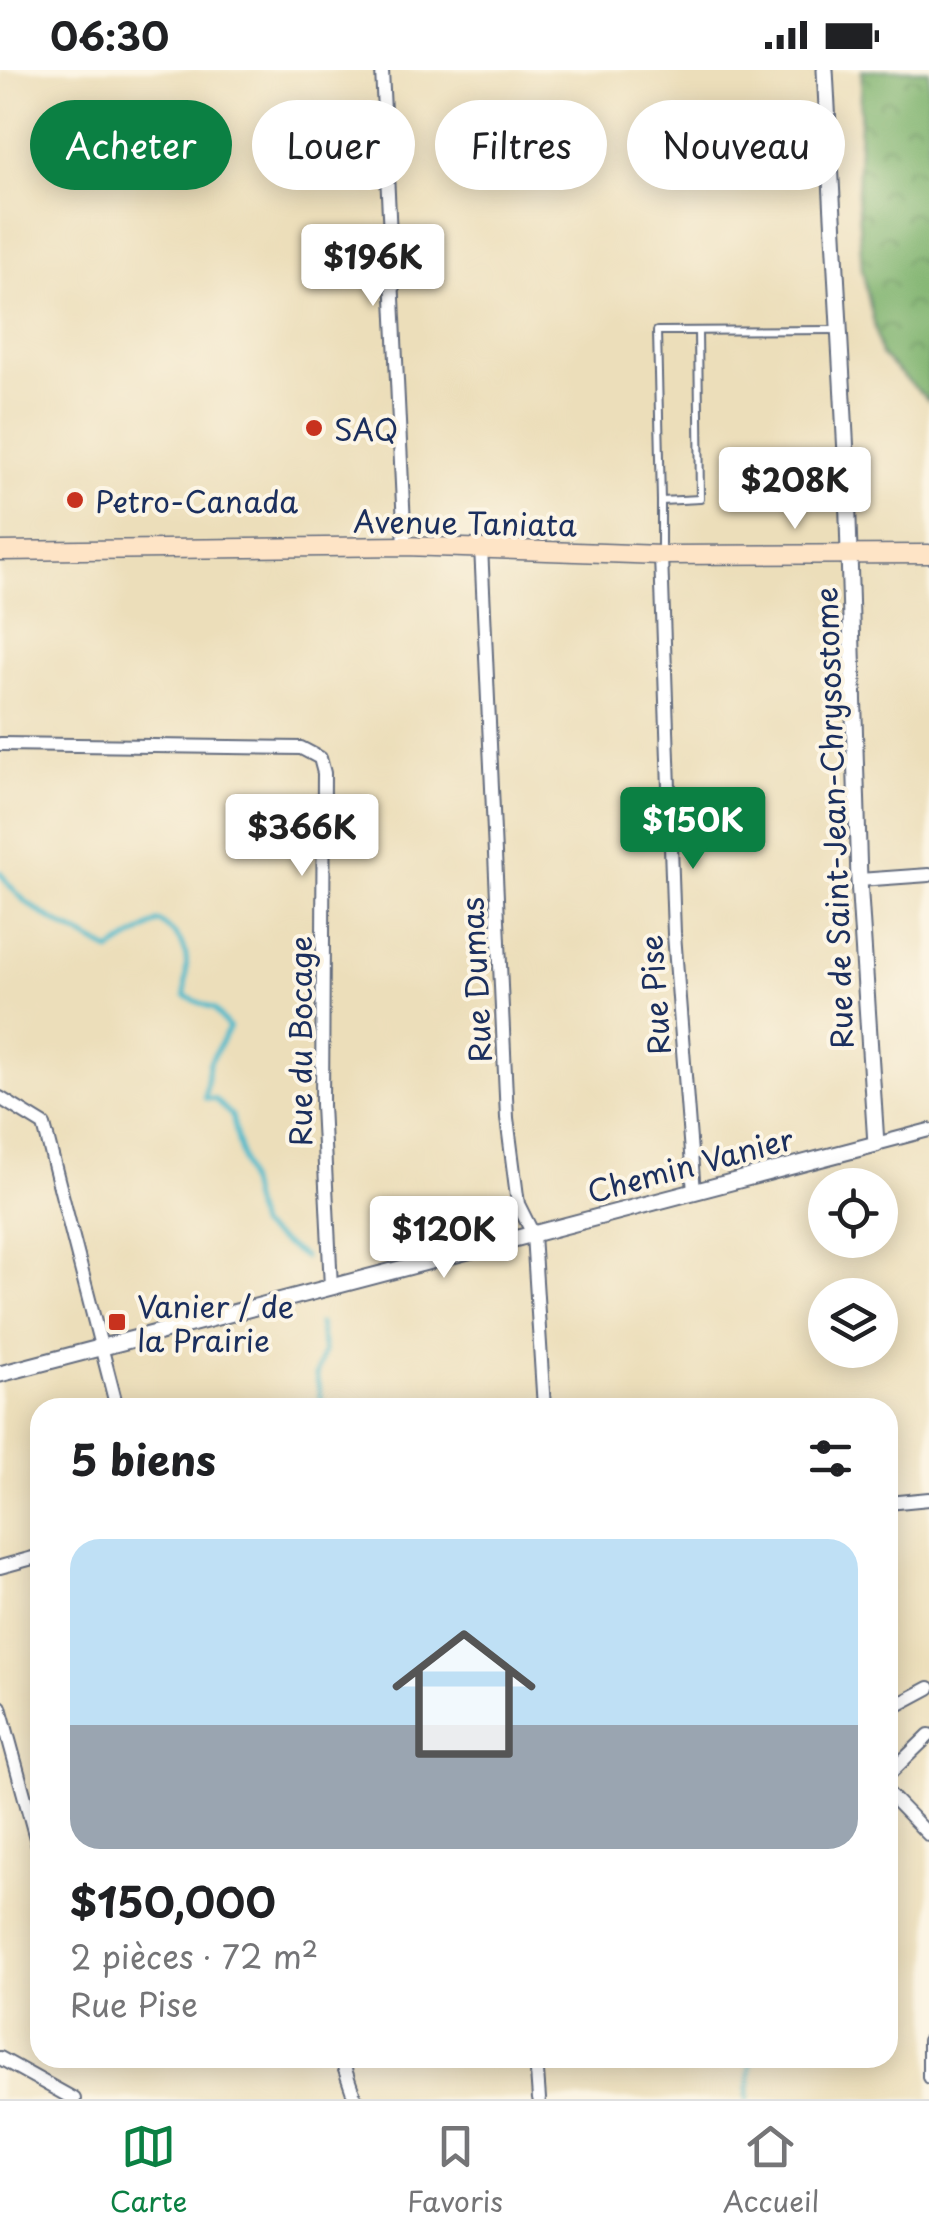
<!DOCTYPE html>
<html lang="fr">
<meta charset="utf-8">
<style>
body{margin:0;font-family:"Playpen Sans",sans-serif;background:#f6f6f6;color:#202124;height:100vh;display:flex;flex-direction:column;font-size:38px;white-space:nowrap}
*{box-sizing:border-box;margin:0}
p{font-size:32px;color:#757577}
.icon{flex:none;width:55px;height:55px;fill:none;stroke:currentColor;stroke-width:2;stroke-linecap:round;stroke-linejoin:round}
.map{position:relative;flex:1;overflow:hidden}
.side{position:absolute;left:30px;top:1328px;width:868px;height:670px;display:flex;flex-direction:column;background:#fff;border-radius:30px;box-shadow:0 5px 25px #0003}
.side>*{flex:none}
.hud{position:absolute;left:30px;top:30px;width:870px;height:90px;display:flex;gap:20px}
.tools{position:absolute;left:808px;top:1098px;display:grid;gap:20px}
.tools a{display:grid;place-items:center;width:90px;height:90px;border-radius:50%;background:#fff;box-shadow:0 5px 25px #0003;font-size:50px}
.price{position:absolute;translate:-50% -85px;padding:0 22px;border-radius:10px;background:#fff;color:#222;font-size:32px;line-height:65px;filter:drop-shadow(0 2px 5px #0008)}
.price::after{content:'';position:absolute;left:50%;top:60px;width:30px;height:22px;margin-left:-15px;background:inherit;clip-path:polygon(0 0,100% 0,50% 100%)}
.price.active{background:#0b8043;color:#fff}
ul{padding:0;list-style:none}
li{display:grid;align-content:center;gap:20px;height:530px;padding:0 40px}
li+li{border-top:2px solid #e0e0e0}
li span{display:grid;place-items:center;height:310px;border-radius:30px;color:#555}
li>.icon{margin-inline-start:auto}
span .icon{width:180px;height:180px;fill:#fffc;stroke-width:1}
li b{font-size:42px}
h2{display:flex;justify-content:space-between;align-items:center;height:120px;padding:0 40px;font-size:42px}
.tag{padding:0 35px;border-radius:45px;background:#fff;box-shadow:0 5px 25px #0003;font-size:35px;line-height:90px}
.tag.active{background:#0b8043;color:#fff}
.status{display:flex;justify-content:space-between;align-items:center;height:70px;padding:0 50px;background:#fff;direction:ltr}
.status svg{height:28px;fill:currentColor}
.tabs{display:flex;justify-content:space-around;align-items:center;height:140px;border-top:2px solid #e0e0e0;background:#fff;font-size:28px;color:#757577}
.tabs a{display:grid;justify-items:center;gap:5px}
.tabs .active{color:#0b8043}
.map>svg:first-child{display:block}
.forest{fill:url(#forest-crowns);stroke:#4e7266;stroke-width:2.5}
.lines{fill:none;stroke-linecap:round;stroke-linejoin:round}
.stream{stroke:#4eb9ca;stroke-width:5}
.service-casing{stroke:#646c7e;stroke-width:10}
.minor-casing{stroke:#646c7e;stroke-width:16}
.tertiary-casing{stroke:#646c7e;stroke-width:19}
.secondary-casing{stroke:#646c7e;stroke-width:21}
.service{stroke:#fff;stroke-width:6}
.minor{stroke:#fff;stroke-width:12}
.tertiary{stroke:#fff;stroke-width:15}
.secondary{stroke:#fee4c6;stroke-width:18}
.poi-dot{fill:#c8321e;stroke:#fcf5e5;stroke-width:4}
.labels{text-anchor:middle;dominant-baseline:central;stroke-width:8;stroke-linejoin:round;paint-order:stroke}
.poi-label{font-size:30px;fill:#1b2f5e;stroke:#fcf5e5;text-anchor:start}
.street-label{font-size:30px;fill:#1b2f5e;stroke:#fcf5e5}
</style>
<div class="status"><b>06:30</b><svg viewBox="0 0 49 12"><path d="M0 12V9h3v3zM5 12V6h3v6zM10 12V3h3v9zM15 12V0h3v12zM26 1h20v11H26zM47 4h2v5h-2z"/></svg></div>
<div class="map">
<svg width="929" height="2029" viewBox="0 0 929 2029">
<defs>
<pattern id="forest-crowns" width="20" height="18" patternUnits="userSpaceOnUse" patternTransform="scale(2.5)"><rect width="20" height="18" fill="#80b46f"/><path d="M2 6a3 3 0 1 1 6 0M12 15a3 3 0 1 1 6 0" fill="none" stroke="#68935e"/></pattern>
</defs>
<rect width="100%" height="100%" fill="#fcf5e5"/>
<filter id="ink" filterUnits="userSpaceOnUse"><feTurbulence type="fractalNoise" baseFrequency=".01" numOctaves="2"/><feDisplacementMap in="SourceGraphic" scale="20" xChannelSelector="R" yChannelSelector="G"/><feConvolveMatrix kernelMatrix="1 2 1 2 8 2 1 2 1" color-interpolation-filters="sRGB"/></filter>
<filter id="wash" filterUnits="userSpaceOnUse"><feTurbulence type="fractalNoise" baseFrequency=".0048" numOctaves="4" result="noise"/><feDisplacementMap in="SourceGraphic" scale="40" xChannelSelector="R" yChannelSelector="G"/><feGaussianBlur stdDeviation="2.25" result="paint"/><feColorMatrix in="noise" values="0 0 0 0 0 0 0 0 0 0 0 0 0 0 0 0 0 1.4 0 .05"/><feComposite in="paint" operator="in"/></filter>
<g filter="url(#wash)">
<rect width="100%" height="100%" fill="#ecdeba"/>
<path class="forest" d="M862,0H929V331L881,285L862,199L857,124Z"/>
<g class="lines">
<g class="stream">
<path d="M0,802C25,843 71,858 110,881L159,851C194,876 186,887 185,926L214,939L229,958L209,994L205,1028L215,1029L232,1046L258,1156L304,1187"/>
<path d="M319,1254L324,1281L316,1305L323,1338"/>
<path d="M747,2029L752,1988"/>
</g>
</g>
</g>
<g filter="url(#ink)">
<g class="lines">
<defs>
<g id="service">
<path d="M698,261L700,429L661,431L657,261L838,260"/>
<path d="M661,431V484"/>
</g>
<g id="minor">
<path d="M382,0L405,476"/>
<path d="M481,476L507,1048L518,1134L533,1164L544,1338"/>
<path d="M661,485L674,864L694,1122"/>
<path d="M0,674L301,678L320,688L324,703L322,1035L331,1217"/>
<path d="M859,810L929,805"/>
<path d="M0,1028L44,1055L117,1338"/>
<path d="M876,1074L929,1060"/>
<path d="M888,1433L929,1429"/>
<path d="M0,1497L40,1486"/>
<path d="M0,1637L40,1783"/>
<path d="M888,1640L929,1618"/>
<path d="M888,1705L929,1665"/>
<path d="M888,1723L929,1765"/>
<path d="M929,1971V2007"/>
<path d="M0,1988L74,2029"/>
<path d="M341,1988L355,2029"/>
<path d="M536,1988L539,2029"/>
</g>
<path id="tertiary" d="M0,1304L876,1074L859,810L846,384L825,0"/>
<path id="secondary" d="M0,481L405,476L661,485L929,484"/>
</defs>
<use href="#service" class="service-casing"/>
<use href="#minor" class="minor-casing"/>
<use href="#tertiary" class="tertiary-casing"/>
<use href="#secondary" class="secondary-casing"/>
<use href="#service" class="service"/>
<use href="#minor" class="minor"/>
<use href="#tertiary" class="tertiary"/>
<use href="#secondary" class="secondary"/>
</g>
</g>
<g class="poi-dot">
<circle cx="314" cy="358" r="10"/>
<circle cx="75" cy="430" r="10"/>
<rect x="107" y="1242" width="20" height="20" rx="5"/>
</g>
<g class="labels">
<g class="poi-label">
<text x="334" y="358">SAQ</text>
<text x="95" y="430">Petro-Canada</text>
<text x="137" y="1235">Vanier / de<tspan x="137" dy="34">la Prairie</tspan></text>
</g>
<g class="street-label">
<text transform="translate(465 452) rotate(1)">Avenue Taniata</text>
<text transform="translate(833 748) rotate(-92)">Rue de Saint-Jean-Chrysostome</text>
<text transform="translate(475 910) rotate(-93)">Rue Dumas</text>
<text transform="translate(654 925) rotate(-94)">Rue Pise</text>
<text transform="translate(299 971) rotate(-90)">Rue du Bocage</text>
<text transform="translate(690 1094) rotate(-15)">Chemin Vanier</text>
</g>
</g>
</svg>
<div class="tools">
<a><svg class="icon" aria-label="locate" viewBox="0 0 24 24"><circle cx="12" cy="12" r="6"/><path d="M12 2v4M12 18v4M2 12h4M18 12h4"/></svg></a>
<a><svg class="icon" aria-label="layers" viewBox="0 0 24 24"><path d="M12 4l9 5-9 5-9-5zM3 14l9 5 9-5"/></svg></a>
</div>
<b class="price" style="left:373px;top:239px">$196K</b>
<b class="price" style="left:795px;top:462px">$208K</b>
<b class="price active" style="left:693px;top:802px">$150K</b>
<b class="price" style="left:302px;top:809px">$366K</b>
<b class="price" style="left:444px;top:1211px">$120K</b>
<div class="hud">
<a class="tag active">Acheter</a>
<a class="tag">Louer</a>
<a class="tag">Filtres</a>
<a class="tag">Nouveau</a>
</div>
<section class="side">
<h2>5 biens<svg class="icon" aria-label="filters" viewBox="0 0 24 24"><path d="M4 7h16M4 17h16"/><circle cx="9" cy="7" r="2"/><circle cx="15" cy="17" r="2"/></svg></h2>
<ul>
<li><span style="background:linear-gradient(#bfe0f5 60%,#9aa5b1 0)"><svg class="icon" aria-label="home" viewBox="0 0 24 24"><path d="M3 11l9-7 9 7M6 9v11h12V9"/></svg></span><div><b>$150,000</b><p>2 pièces · 72 m²</p><p>Rue Pise</p></div></li>
</ul>
</section>
</div>
<nav class="tabs">
<a class="active"><svg class="icon" aria-label="map" viewBox="0 0 24 24"><path d="M3 6l6-2 6 2 6-2v14l-6 2-6-2-6 2zM9 4v14M15 6v14"/></svg>Carte</a>
<a><svg class="icon" aria-label="saved" viewBox="0 0 24 24"><path d="M7 4h10v16l-5-4-5 4z"/></svg>Favoris</a>
<a><svg class="icon" aria-label="home" viewBox="0 0 24 24"><path d="M3 11l9-7 9 7M6 9v11h12V9"/></svg>Accueil</a>
</nav>
